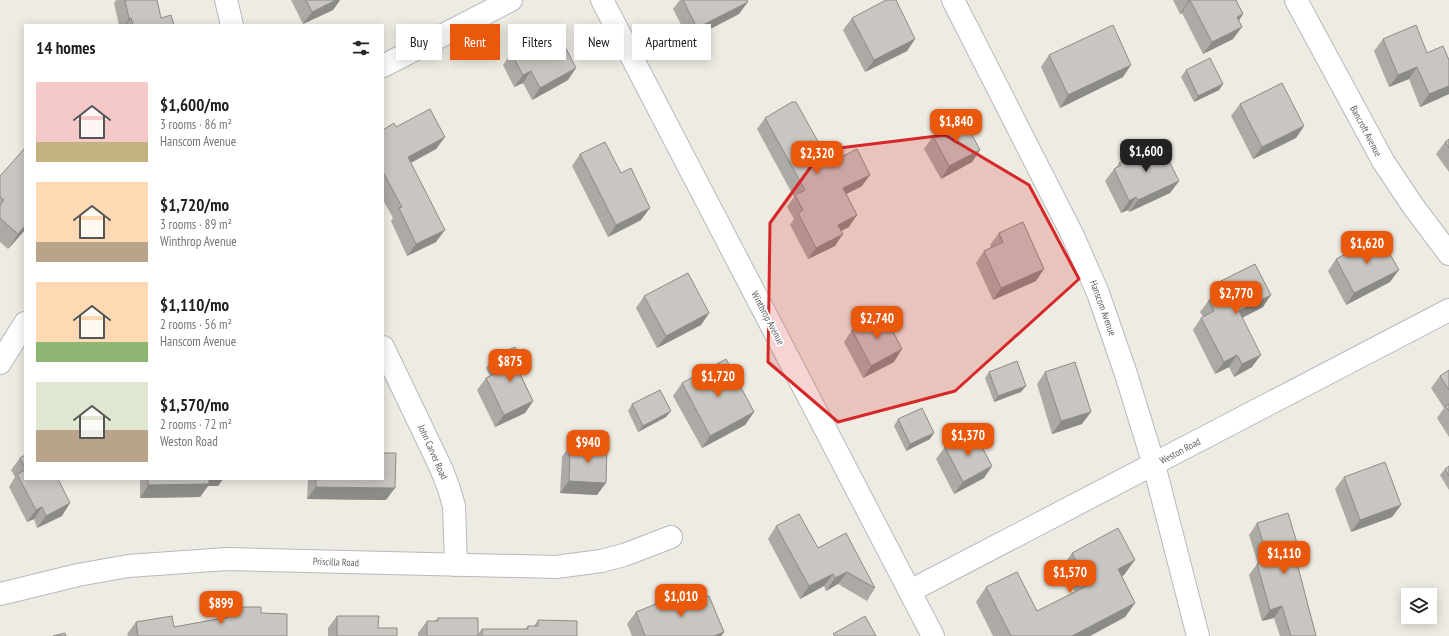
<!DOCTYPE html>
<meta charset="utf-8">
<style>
body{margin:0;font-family:"PT Sans Narrow",sans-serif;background:#f6f6f6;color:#202124;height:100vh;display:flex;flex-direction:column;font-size:15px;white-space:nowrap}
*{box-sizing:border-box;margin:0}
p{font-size:13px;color:#757577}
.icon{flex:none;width:22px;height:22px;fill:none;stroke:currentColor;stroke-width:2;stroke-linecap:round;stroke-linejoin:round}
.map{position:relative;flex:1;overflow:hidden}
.sheet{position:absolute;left:24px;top:24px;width:360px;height:456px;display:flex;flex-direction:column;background:#fff;border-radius:0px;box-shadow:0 2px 10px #0003}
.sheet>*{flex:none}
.guide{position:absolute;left:396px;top:24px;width:380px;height:36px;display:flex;gap:8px}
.tools{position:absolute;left:1401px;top:588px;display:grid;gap:8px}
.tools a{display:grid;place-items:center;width:36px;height:36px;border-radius:0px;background:#fff;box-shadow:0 2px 10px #0003;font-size:20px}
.price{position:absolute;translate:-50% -34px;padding:0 9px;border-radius:8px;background:#ea580c;color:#fff;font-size:13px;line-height:26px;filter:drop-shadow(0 1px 2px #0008)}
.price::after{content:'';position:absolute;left:50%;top:24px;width:12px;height:9px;margin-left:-6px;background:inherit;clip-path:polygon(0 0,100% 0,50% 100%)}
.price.current{background:#222;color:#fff}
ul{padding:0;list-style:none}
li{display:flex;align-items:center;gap:12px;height:100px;padding:0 12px}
li span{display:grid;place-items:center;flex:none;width:112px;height:80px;border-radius:0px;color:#555}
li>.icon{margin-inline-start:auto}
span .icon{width:48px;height:48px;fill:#fffc;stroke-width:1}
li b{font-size:17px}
h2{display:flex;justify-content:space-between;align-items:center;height:48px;padding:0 12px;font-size:17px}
.tag{padding:0 14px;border-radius:0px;background:#fff;box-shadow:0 2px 10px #0003;font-size:14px;line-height:36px}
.tag.current{background:#ea580c;color:#fff}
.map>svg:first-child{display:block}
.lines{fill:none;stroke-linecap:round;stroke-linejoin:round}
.minor-casing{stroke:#b6b9bd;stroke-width:24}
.minor{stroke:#fff;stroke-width:22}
.wall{fill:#adaaa6}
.shaded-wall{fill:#8d8b87}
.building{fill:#c9c6c1;stroke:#8d8b87}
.marked{fill:#d62828;fill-opacity:0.2;stroke:#d62828;stroke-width:3;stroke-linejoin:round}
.labels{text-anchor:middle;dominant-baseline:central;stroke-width:3.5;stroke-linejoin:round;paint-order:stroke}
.street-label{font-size:10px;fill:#5b5f64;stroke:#fff}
</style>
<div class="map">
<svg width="1449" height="636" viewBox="0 0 1449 636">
<rect width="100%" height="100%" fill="#eeebe3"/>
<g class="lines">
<defs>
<g id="minor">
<path d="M226,0L232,25"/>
<path d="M602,0L933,636"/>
<path d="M953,0L1073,236L1098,293L1125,371L1154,465L1198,636"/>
<path d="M1296,0L1383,161L1413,206L1449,254"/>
<path d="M383,66L511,0"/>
<path d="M383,347L441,468L449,489L454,506L456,565"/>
<path d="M0,363L25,323"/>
<path d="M910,591L1449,310"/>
<path d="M0,594L78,575L128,566L227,559L556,567L601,561L624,555L671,537"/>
</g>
</defs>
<use href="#minor" class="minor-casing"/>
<use href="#minor" class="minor"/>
</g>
<g class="wall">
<path d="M116,0H157L161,18L174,25H119L114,3Z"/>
<path d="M291,0H340L333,10L303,24Z"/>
<path d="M680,0H683L739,14L689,40L673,9Z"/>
<path d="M1173,0H1236L1243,14L1239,21L1233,39L1203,54L1182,13L1180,14Z"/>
<path d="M852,18L915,39L907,51L865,72L843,30Z"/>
<path d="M1383,39L1449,60V94L1420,107L1409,79L1389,87L1374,51Z"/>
<path d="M511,53L568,80L532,100L523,83L514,87L503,65Z"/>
<path d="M1049,55L1123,77L1060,108L1041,67Z"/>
<path d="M1186,70L1223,84L1219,90L1194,102L1181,77Z"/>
<path d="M1240,104L1304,126L1296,138L1253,159L1231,116Z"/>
<path d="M765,118L862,186L846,194L849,227L841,231L835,246L808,259L790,225L794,219L787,207L794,197L757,129Z"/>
<path d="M396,127L445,137L436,149L411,163L436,242L407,256L391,221L393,218L383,200V130Z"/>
<path d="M933,136L980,150L972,162L941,179L924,149Z"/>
<path d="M1449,139V172L1436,154L1445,142Z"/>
<path d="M25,148V230L8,249L0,242V176Z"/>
<path d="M580,154L641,220L608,237L572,166Z"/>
<path d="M1119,163L1179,181L1170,193L1129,212L1128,210L1121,213L1105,181L1114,169L1116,168Z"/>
<path d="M999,233L1036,281L993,300L976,263L984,251L991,248L990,245Z"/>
<path d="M1336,259L1390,282L1346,305L1328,271Z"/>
<path d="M1219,282L1263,307L1242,318L1252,367L1234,377L1229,367L1215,374L1193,330L1201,318L1203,317L1200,312L1209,300L1213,298L1211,294Z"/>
<path d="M644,296L709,313L701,325L657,348L636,308Z"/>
<path d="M852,330L894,362L863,378L844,342Z"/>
<path d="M495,356L525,366L520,373L533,401L525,413L495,427L477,390L486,378L490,376L486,368Z"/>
<path d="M1449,370V437L1437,418L1444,408L1431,388L1440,376Z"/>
<path d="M989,372L1021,392L994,402L985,378Z"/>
<path d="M1045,372L1082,424L1052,434L1037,384Z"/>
<path d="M682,383L754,412L745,425L702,448L673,396Z"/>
<path d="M632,404L666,417L638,432L628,411Z"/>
<path d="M898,419L930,439L906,451L894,426Z"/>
<path d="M570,445L597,495L560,493L562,457Z"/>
<path d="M945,447L992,466L984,478L954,494L936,459Z"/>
<path d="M25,455V479L62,516L37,528L34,519L27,522L9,487L15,477L11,470L20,458Z"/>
<path d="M1449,466V490L1440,475L1445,469Z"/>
<path d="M1344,477L1401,505L1392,517L1351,532L1335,489Z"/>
<path d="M140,479H223L218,486H208L200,497L140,498Z"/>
<path d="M308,479H383L386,500L307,499Z"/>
<path d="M1257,523L1293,549L1316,636H1280L1274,618L1262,621L1249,575L1257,564H1258L1249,535Z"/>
<path d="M776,526L818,548L875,588L867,601L838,584L826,591L824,586L800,599L768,539Z"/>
<path d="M1072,553L1124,575L1122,576L1135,603L1125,617L1090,636H993L976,602L986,587L1037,611L1075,592L1062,567Z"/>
<path d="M690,603L724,632L721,636H632L627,624L636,612Z"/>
<path d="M229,607L261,613L287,636H128L127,634L136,622L174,627L221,618Z"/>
<path d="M337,616L378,628L397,636H328V628Z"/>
<path d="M438,618L478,634L482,629H525L528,626H534L538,620L577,636H418V633L427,621H435Z"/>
</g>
<g class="shaded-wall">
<path d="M336,0H340L333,10L303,24L312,12Z"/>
<path d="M1190,0L1182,13L1180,14L1188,2Z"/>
<path d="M748,2L739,14L689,40L697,28Z"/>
<path d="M1243,14L1235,26L1237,17Z"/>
<path d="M131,18L126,25H125L129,19Z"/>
<path d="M1242,27L1233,39L1203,54L1212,42Z"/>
<path d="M915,39L907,51L865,72L874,60Z"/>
<path d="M1131,65L1123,77L1060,108L1068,95Z"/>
<path d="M1417,67L1409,79L1389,87L1398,75Z"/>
<path d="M576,68L568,80L532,100L540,88Z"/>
<path d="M531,71L523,83L514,87L523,75Z"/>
<path d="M1223,84L1219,90L1194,102L1198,96Z"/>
<path d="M1449,86V94L1420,107L1429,94Z"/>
<path d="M1304,126L1296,138L1253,159L1262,147Z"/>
<path d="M445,137L436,149L399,169L408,157Z"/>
<path d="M980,150L972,162L941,179L949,166Z"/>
<path d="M870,175L862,186L835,200L843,188Z"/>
<path d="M1179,181L1170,193L1129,212L1138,200Z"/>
<path d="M1136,197L1128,210L1121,213L1129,201Z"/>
<path d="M650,208L641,220L608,237L616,225Z"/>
<path d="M857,215L849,227L830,236L838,225Z"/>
<path d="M25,226V230L8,249L18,234Z"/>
<path d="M445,230L436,242L407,256L416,244Z"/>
<path d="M843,234L835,246L808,259L816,248Z"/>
<path d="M1044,269L1036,281L993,300L1001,288Z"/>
<path d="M1399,270L1390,282L1346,305L1354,293Z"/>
<path d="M1271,295L1263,307L1230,324L1239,311Z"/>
<path d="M709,313L701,325L657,348L666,336Z"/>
<path d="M902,349L894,362L863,378L871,366Z"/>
<path d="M1237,355L1229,367L1215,374L1224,362Z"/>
<path d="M1261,355L1252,367L1234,377L1242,364Z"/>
<path d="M525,366L516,378L518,370Z"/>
<path d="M1026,386L1021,392L994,402L998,396Z"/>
<path d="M533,401L525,413L495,427L504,415Z"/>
<path d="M671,411L666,417L638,432L643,426Z"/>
<path d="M754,412L745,425L702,448L710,436Z"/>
<path d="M1091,412L1082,424L1052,434L1061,421Z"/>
<path d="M934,433L930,439L906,451L910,444Z"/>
<path d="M992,466L984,478L954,494L963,482Z"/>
<path d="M205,479H223L218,486H208L200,497L140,498L148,485Z"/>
<path d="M569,481L606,483L597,495L560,493Z"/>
<path d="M316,487L395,488L386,500L307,499Z"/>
<path d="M70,503L62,516L37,528L46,516Z"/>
<path d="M1401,505L1392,517L1351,532L1360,520Z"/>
<path d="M42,507L34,519L27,522L36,510Z"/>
<path d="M1297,543L1290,554L1292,544Z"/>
<path d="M1135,560L1124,575L1108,584L1118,569Z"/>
<path d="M847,572L838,584L826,591L835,578Z"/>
<path d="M833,574L824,586L800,599L809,586Z"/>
<path d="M1135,603L1125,617L1090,636H1072Z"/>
<path d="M1282,606L1274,618L1262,621L1270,610Z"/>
<path d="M724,632L721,636H714Z"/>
</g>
<g class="building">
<path d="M125,0H157L161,18L171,15L174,25H133L131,18L129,19Z"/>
<path d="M306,0H336L312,12Z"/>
<path d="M683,0H747L748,2L697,28Z"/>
<path d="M886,0H896L915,39L874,60L852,18Z"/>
<path d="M1188,0H1236L1243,14L1237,17L1242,27L1212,42L1190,0L1188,2Z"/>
<path d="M1113,25L1131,65L1068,95L1049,55Z"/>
<path d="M1416,25L1427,53L1443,46L1449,60V86L1429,94L1417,67L1398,75L1383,39Z"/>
<path d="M556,29L576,68L540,88L531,71L523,75L511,53Z"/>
<path d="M1210,58L1223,84L1198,96L1186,70Z"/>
<path d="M1282,83L1304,126L1262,147L1240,104Z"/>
<path d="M792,102H796L830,163L857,149L870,175L843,188L857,215L838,225L843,234L816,248L798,213L803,210L795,195L805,190L765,118Z"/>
<path d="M430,109L445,137L408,157L445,230L416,244L399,208L402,207L383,172V130L394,123L396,127Z"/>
<path d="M964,120L980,150L949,166L933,136Z"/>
<path d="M1449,139V148L1445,142Z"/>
<path d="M605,142L621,173L631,168L650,208L616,225L580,154Z"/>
<path d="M1160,143L1179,181L1138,200L1136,197L1129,201L1114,169L1121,165L1119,163Z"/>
<path d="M25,148V226L18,234L0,218V205L4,200L0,197V176Z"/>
<path d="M1023,222L1044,269L1001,288L984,251L1003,242L999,233Z"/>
<path d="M1380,236L1399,270L1354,293L1336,259Z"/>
<path d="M1255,264L1271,295L1239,311L1261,355L1242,364L1237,355L1224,362L1201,318L1214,311L1209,300L1224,292L1219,282Z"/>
<path d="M688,273L709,313L666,336L644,296Z"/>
<path d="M884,314L902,349L871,366L852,330Z"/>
<path d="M515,347L525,366L518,370L533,401L504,415L486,378L502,370L495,356Z"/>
<path d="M726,359L754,412L710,436L682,383Z"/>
<path d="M1017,361L1026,386L998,396L989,372Z"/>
<path d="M1075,362L1091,412L1061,421L1045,372Z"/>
<path d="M1449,370V390L1440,376Z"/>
<path d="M660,390L671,411L643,426L632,404Z"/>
<path d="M1449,404V411L1445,406Z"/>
<path d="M922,408L934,433L910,444L898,419Z"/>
<path d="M974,432L992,466L963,482L945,447Z"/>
<path d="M570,445L607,447L606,483L569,481Z"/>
<path d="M383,453H396L395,488L316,487V479H383Z"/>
<path d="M25,455V467L20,458Z"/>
<path d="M1385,462L1401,505L1360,520L1344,477Z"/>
<path d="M1449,466V476L1445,469Z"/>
<path d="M25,470V479H58L70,503L46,516L42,507L36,510L17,474Z"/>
<path d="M148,479H209V484L148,485Z"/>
<path d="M1288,513L1297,543L1292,544L1316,636H1291L1282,606L1270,610L1257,564L1269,561L1257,523Z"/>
<path d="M799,514L818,548L846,533L875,588L847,572L835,578L833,574L809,586L776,526Z"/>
<path d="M1118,528L1135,560L1118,569L1135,603L1072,636H1011L986,587L1017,572L1037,611L1089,585L1072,553Z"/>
<path d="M686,592L690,603L709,596L724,632L714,636H645L636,612Z"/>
<path d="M229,607H261V613L287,614V636H138L136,622L172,616L174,627L229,617Z"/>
<path d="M337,616H379L378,628H397V636H337Z"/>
<path d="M865,616L876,636H835L833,634Z"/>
<path d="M438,618H478V636H427V621H438Z"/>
<path d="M538,620L577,621V636H482V629H528V626H538Z"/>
<path d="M65,633L66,636H53Z"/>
</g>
<path class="marked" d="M945,135L1029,185L1079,279L955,391L838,422L768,362L770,223L823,150Z"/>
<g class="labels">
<g class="street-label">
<text transform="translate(1366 131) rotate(62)">Bancroft Avenue</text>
<text transform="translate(1103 308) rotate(70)">Hanscom Avenue</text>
<text transform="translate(768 318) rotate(62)">Winthrop Avenue</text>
<text transform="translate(1180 451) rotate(-28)">Weston Road</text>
<text transform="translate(433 452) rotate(66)">John Carver Road</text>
<text transform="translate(336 562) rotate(2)">Priscilla Road</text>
</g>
</g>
</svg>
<div class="tools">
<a><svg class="icon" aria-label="layers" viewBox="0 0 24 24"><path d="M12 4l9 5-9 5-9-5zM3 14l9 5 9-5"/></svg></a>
</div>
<b class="price" style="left:956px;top:143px">$1,840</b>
<b class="price current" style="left:1146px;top:173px">$1,600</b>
<b class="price" style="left:817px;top:175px">$2,320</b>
<b class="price" style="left:1367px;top:265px">$1,620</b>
<b class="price" style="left:1236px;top:315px">$2,770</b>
<b class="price" style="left:877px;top:340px">$2,740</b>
<b class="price" style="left:510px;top:383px">$875</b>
<b class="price" style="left:718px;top:398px">$1,720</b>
<b class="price" style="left:968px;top:457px">$1,370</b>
<b class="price" style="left:588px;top:464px">$940</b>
<b class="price" style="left:1284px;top:575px">$1,110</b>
<b class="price" style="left:1070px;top:594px">$1,570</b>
<b class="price" style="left:681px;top:618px">$1,010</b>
<b class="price" style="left:221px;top:625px">$899</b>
<div class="guide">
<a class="tag">Buy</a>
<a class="tag current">Rent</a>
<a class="tag">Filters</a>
<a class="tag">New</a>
<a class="tag">Apartment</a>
</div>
<section class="sheet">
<h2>14 homes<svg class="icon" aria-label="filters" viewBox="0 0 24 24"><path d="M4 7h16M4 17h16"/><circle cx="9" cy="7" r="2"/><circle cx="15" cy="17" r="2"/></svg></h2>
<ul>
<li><span style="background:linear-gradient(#f6c9c9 75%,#c2b280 0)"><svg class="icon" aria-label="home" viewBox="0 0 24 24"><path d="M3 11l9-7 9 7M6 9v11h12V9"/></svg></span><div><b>$1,600/mo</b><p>3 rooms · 86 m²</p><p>Hanscom Avenue</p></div></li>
<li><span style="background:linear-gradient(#ffd9b3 75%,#b9a48a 0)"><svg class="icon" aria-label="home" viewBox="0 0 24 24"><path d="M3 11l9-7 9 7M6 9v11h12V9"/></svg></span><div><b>$1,720/mo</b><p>3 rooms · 89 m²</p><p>Winthrop Avenue</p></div></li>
<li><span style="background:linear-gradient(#ffd9b3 75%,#8fb573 0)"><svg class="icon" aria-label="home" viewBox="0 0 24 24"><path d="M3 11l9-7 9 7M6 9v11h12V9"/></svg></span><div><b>$1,110/mo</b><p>2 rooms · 56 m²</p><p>Hanscom Avenue</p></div></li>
<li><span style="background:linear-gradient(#dfe7d0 60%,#b9a48a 0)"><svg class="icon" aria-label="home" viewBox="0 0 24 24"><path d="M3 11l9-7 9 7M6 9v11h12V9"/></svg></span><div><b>$1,570/mo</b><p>2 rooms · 72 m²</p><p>Weston Road</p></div></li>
</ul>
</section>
</div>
